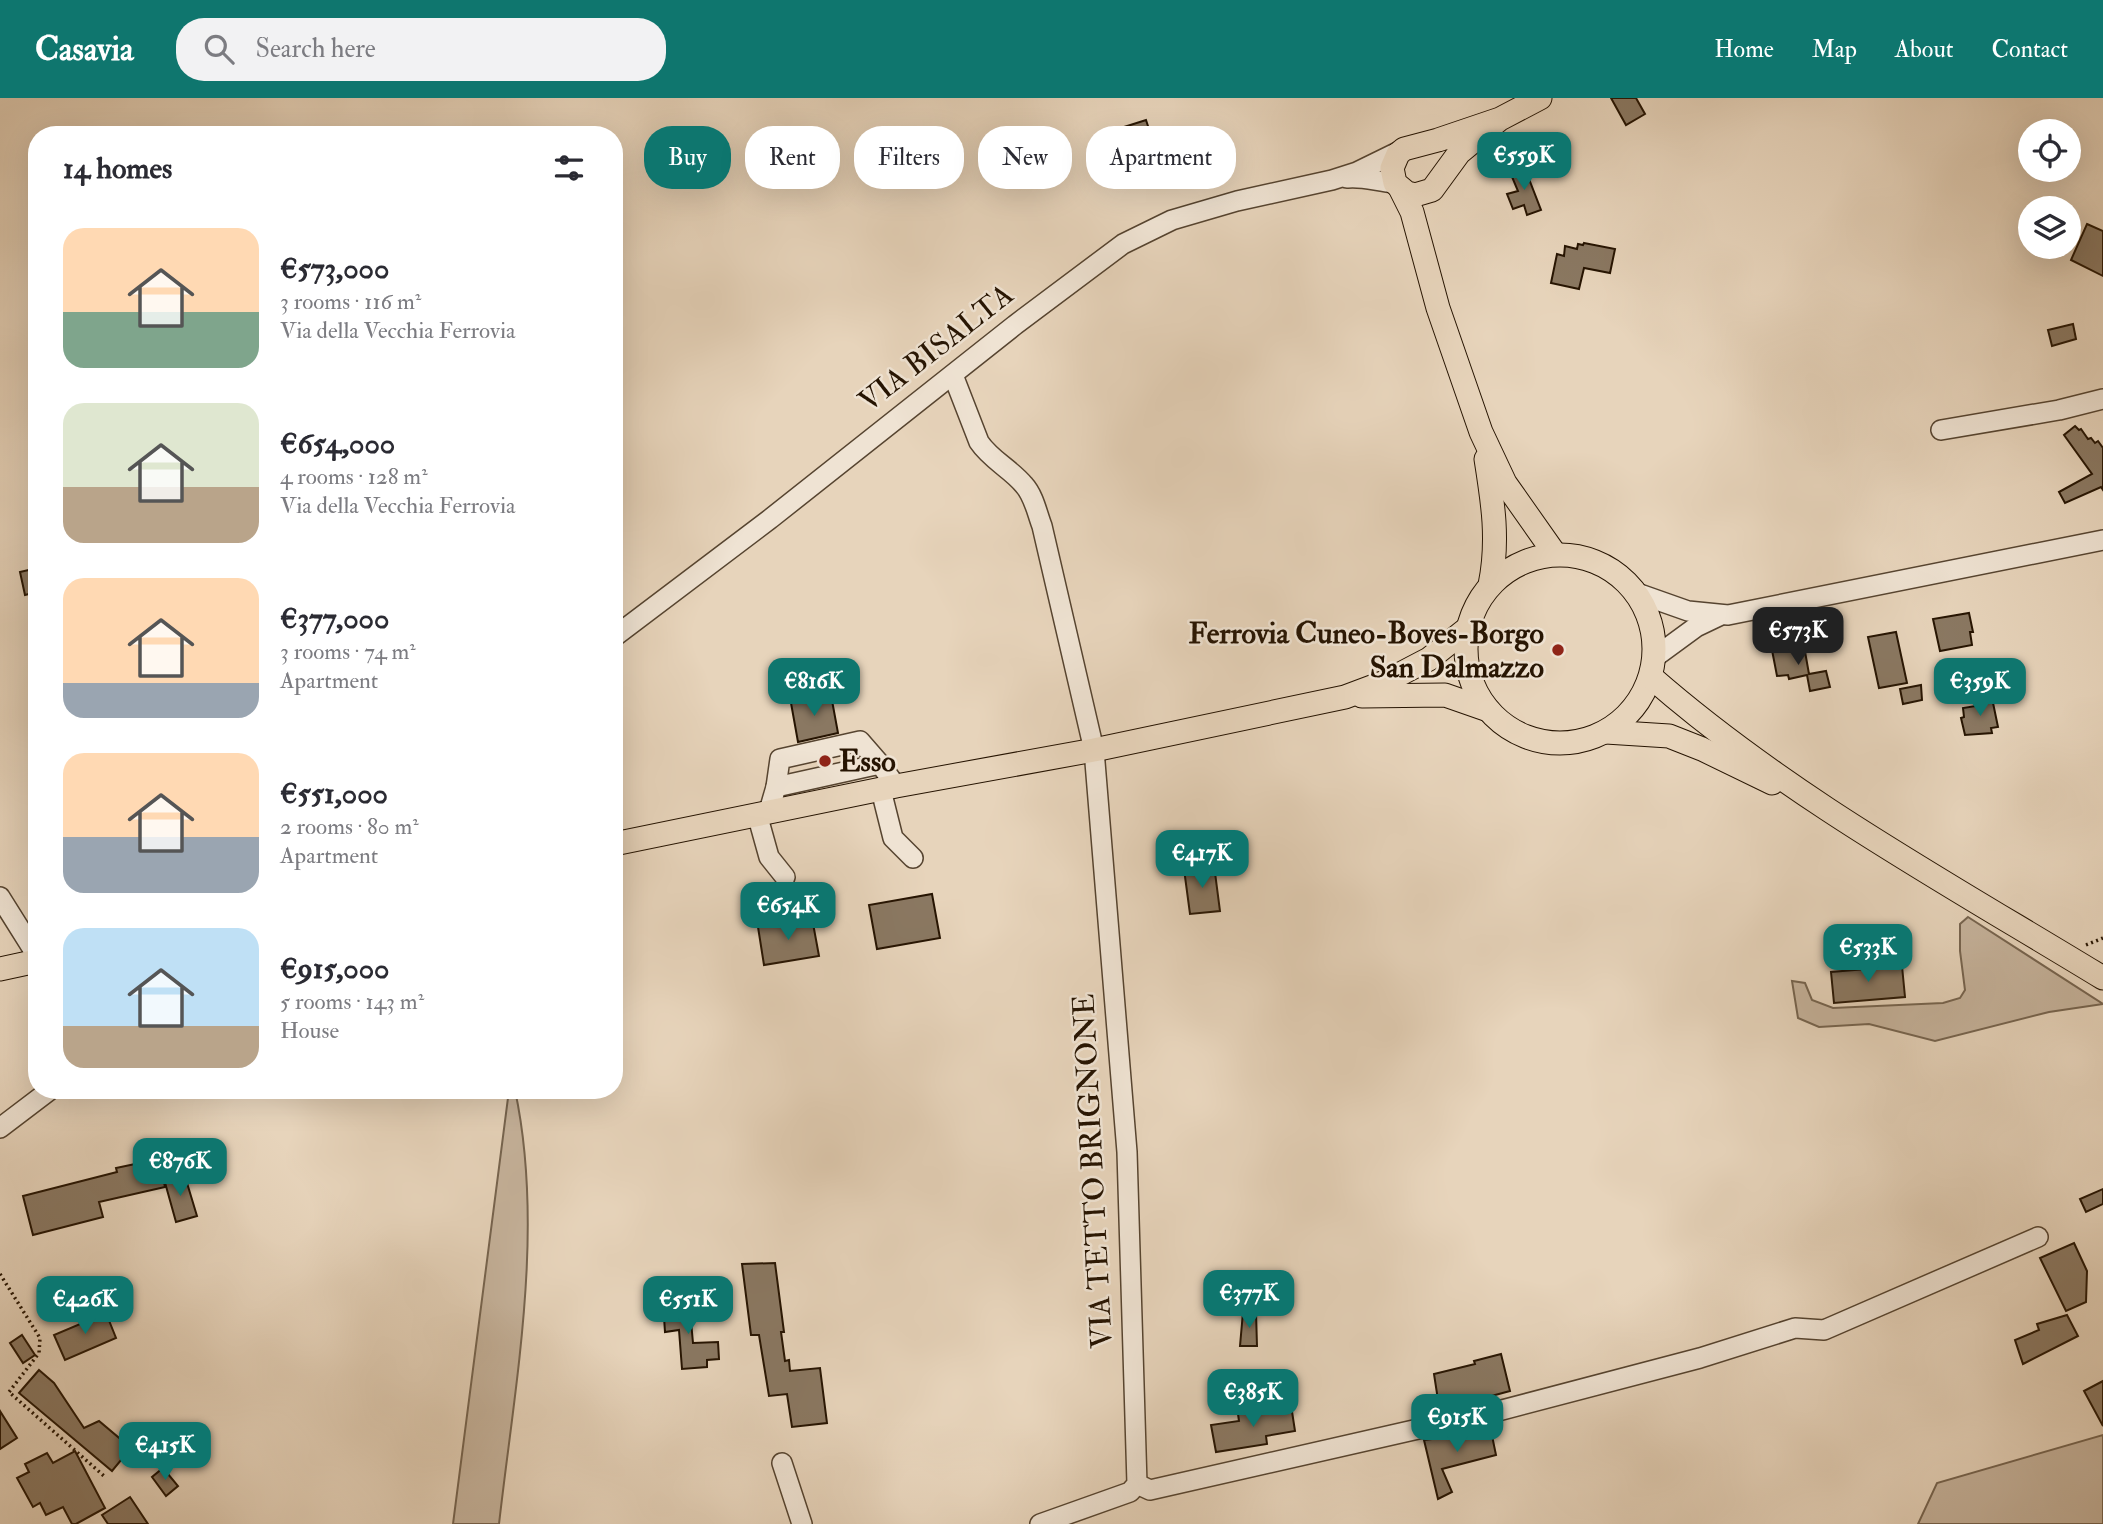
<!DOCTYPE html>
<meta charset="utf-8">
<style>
body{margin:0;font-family:"IM FELL Double Pica",serif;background:#f2f2f3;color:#2b2b33;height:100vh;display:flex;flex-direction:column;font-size:26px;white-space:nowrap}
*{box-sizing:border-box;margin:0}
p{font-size:23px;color:#7c7c81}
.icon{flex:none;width:38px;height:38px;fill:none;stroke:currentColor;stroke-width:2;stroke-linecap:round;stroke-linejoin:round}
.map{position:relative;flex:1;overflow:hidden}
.sheet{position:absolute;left:28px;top:28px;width:595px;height:973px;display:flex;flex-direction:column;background:#fff;border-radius:28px;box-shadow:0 7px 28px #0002}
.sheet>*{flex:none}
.banner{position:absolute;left:644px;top:28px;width:665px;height:63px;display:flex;gap:14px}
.buttons{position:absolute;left:2018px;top:21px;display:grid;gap:14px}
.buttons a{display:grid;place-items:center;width:63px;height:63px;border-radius:50%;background:#fff;box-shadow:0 7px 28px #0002;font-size:35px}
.price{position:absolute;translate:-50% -60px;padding:0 16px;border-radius:14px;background:#0f766e;color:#fff;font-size:23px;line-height:46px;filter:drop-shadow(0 2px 4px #0008)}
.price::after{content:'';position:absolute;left:50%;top:42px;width:21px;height:16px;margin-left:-10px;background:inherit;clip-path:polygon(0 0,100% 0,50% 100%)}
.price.current{background:#222;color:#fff}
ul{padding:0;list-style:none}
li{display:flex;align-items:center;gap:21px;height:175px;padding:0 35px}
li span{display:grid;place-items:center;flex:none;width:196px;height:140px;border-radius:21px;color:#555}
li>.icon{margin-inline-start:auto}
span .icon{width:84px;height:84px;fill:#fffc;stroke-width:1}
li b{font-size:30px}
h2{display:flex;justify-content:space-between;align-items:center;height:84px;padding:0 35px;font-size:30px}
.pill{padding:0 24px;border-radius:28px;background:#fff;box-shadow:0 7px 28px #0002;font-size:24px;line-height:63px}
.pill.current{background:#0f766e;color:#fff}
header{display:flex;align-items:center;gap:42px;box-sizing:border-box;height:98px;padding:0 35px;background:#0f766e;color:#fff}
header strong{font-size:33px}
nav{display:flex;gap:38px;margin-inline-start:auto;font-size:24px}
.search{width:490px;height:63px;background:#f2f2f3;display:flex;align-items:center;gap:18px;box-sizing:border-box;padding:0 24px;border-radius:28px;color:#7c7c81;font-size:26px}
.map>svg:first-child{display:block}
.green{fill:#c6b39c;stroke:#76644f;stroke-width:2}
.building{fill:#8a7862;stroke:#261402;stroke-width:2}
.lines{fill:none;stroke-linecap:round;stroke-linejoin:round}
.minor-casing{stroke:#564430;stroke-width:22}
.major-casing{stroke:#261402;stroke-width:25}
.path{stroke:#261402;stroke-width:3.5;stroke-dasharray:2 3.5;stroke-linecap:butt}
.minor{stroke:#efe3d3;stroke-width:19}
.major{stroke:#e7d4bb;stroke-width:23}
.poi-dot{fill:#8f2418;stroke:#efe3d3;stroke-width:2.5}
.labels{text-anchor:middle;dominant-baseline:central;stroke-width:5;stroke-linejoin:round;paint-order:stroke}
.street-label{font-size:30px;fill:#261402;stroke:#efe3d3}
.poi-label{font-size:30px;font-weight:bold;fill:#261402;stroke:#efe3d3;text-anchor:end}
</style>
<header>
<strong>Casavia</strong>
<div class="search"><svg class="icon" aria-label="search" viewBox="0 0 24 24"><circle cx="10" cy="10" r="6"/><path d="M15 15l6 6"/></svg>Search here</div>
<nav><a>Home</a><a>Map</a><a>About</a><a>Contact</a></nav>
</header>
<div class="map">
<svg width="2103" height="1426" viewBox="0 0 2103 1426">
<rect width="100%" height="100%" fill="#e7d4bb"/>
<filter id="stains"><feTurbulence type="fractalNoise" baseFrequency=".00286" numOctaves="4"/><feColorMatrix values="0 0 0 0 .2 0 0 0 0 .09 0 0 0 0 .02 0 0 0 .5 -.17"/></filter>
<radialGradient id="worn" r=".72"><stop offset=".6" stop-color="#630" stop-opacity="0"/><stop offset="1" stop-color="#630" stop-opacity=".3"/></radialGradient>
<g class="green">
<path d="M1968,819L2103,906L2049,914L1935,943L1869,926L1819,929L1798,920L1792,883L1805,885L1812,902L1833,910L1943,905L1960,900L1965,892L1960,853V826Z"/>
<path d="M509,992H515C545,1133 515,1285 499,1426H453Z"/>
<path d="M2103,1337V1426H1918L1937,1385Z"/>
</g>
<g class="building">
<path d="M1611,0H1636L1645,16L1626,27Z"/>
<path d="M1146,22L1163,74L1139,82L1121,30Z"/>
<path d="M1524,68L1541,112L1527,117L1524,107L1513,111L1507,96L1518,93L1510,74Z"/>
<path d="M2087,126L2103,133V178L2071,162Z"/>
<path d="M1584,145L1615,151L1610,175L1584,170L1579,191L1551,185L1557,156L1564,158L1565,148L1577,151L1578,146L1583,147Z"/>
<path d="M2073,226L2076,241L2052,248L2048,232Z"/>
<path d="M2075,328L2079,332L2081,331L2088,341L2091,340L2095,345L2098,343L2103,350V392L2101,389L2065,405L2059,394L2092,376L2064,337Z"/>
<path d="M37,470V494L25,497L20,474Z"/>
<path d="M1969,515L1973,534H1970L1972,547L1940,553L1933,521Z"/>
<path d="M1896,534L1907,585L1879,590L1868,539Z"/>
<path d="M1804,548L1809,576L1826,573L1830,589L1810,593L1807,577L1789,581L1788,577L1777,578L1772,552Z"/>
<path d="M1921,587L1922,602L1903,606L1900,591Z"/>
<path d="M831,597L838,635L798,644L791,605Z"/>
<path d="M1992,600L1998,629L1991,630L1992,635L1965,637L1961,620L1964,619L1963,610L1976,608L1975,603Z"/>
<path d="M1214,767L1220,813L1190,816L1184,771Z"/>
<path d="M932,796L940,840L877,851L869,807Z"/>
<path d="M812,820L819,858L764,867L758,829Z"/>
<path d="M1902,868L1905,899L1834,905L1831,874Z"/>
<path d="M159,1061L165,1089L99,1104L103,1119L33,1137L23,1098L117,1074L116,1070Z"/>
<path d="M184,1075L197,1118L176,1124L164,1081Z"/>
<path d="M2103,1091V1106L2086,1114L2080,1101Z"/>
<path d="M2074,1145L2087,1173L2086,1204L2066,1213L2040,1160Z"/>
<path d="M775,1165L784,1234H781L785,1263L789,1262L790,1273L820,1270L827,1325L792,1329L787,1296L769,1298L759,1237H751L742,1166Z"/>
<path d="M689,1201L693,1245L718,1244L719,1261L707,1262V1269L682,1271L679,1232L665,1234L663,1204Z"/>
<path d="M1243,1214H1256L1257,1248H1240Z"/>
<path d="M106,1215L116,1240L65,1262L54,1237Z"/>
<path d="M2067,1217L2078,1238L2023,1266L2015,1242L2039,1232L2037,1226Z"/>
<path d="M22,1237L35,1257L23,1265L10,1245Z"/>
<path d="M1501,1256L1510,1293L1484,1300L1485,1304L1440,1315L1434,1276L1475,1266L1474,1263Z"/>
<path d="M39,1272L54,1285L84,1330L99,1323L131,1350L112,1373L19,1295Z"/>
<path d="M2103,1283V1328L2084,1293Z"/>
<path d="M1291,1307L1295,1333L1266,1338L1267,1346L1216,1354L1211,1327L1239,1323L1238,1316Z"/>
<path d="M0,1313L17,1340L0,1351Z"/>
<path d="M1490,1328L1496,1357L1442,1371L1452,1394L1438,1401L1424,1342L1448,1339Z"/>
<path d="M75,1353L105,1410L76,1426H72L63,1409L46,1417L40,1405L33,1409L17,1380L29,1374L25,1366L47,1355L53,1365Z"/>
<path d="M163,1370L178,1388L166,1398L152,1379Z"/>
<path d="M130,1399L148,1426H108L102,1417Z"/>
</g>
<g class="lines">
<defs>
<g id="minor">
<path d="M1347,80C1363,78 1378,84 1395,85"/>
<path d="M953,277L979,344C991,362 1011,371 1024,387C1034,398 1037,415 1042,428L1094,652L1127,1054L1137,1386L1130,1394L1040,1426"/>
<path d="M1941,332L2059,312L2103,301"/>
<path d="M1637,495L1688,513L1728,517L2103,442"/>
<path d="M614,539L770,421L1015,227L1123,146L1172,122L1237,103L1332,82L1357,74L1404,51"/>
<path d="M1655,559L1696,529L1719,518"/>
<path d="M776,689L780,661L860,643L880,666"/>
<path d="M881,692L893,740L913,760"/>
<path d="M769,713L776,689L880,666L896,688"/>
<path d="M757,716L769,759L785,779"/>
<path d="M0,799L32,850L36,863"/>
<path d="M0,1030L50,992"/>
<path d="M782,1365L802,1426"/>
<path d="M1137,1386L1150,1392L1427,1329L1445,1327L1700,1260L1795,1230L1824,1232L2038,1139"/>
</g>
<g id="major">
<path d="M1500,21L1459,55L1432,92L1415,97L1407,95L1395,85L1392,70L1398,56L1404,51L1438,42L1500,21L1540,0"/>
<path d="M1400,90L1412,114L1438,210L1481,334L1505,385L1555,456"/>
<path d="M1486,361C1493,405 1499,443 1490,487"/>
<circle cx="1560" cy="551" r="94"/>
<path d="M1651,579C1787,698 1949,786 2103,880"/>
<path d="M1362,598L1445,597L1488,612"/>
<path d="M1606,634L1669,638L1702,651L1772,685"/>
<path d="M614,746L896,688L1094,652L1345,599L1385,584L1429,561L1468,530"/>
<path d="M0,871L37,863"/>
</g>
</defs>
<use href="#minor" class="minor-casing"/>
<use href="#major" class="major-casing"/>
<g class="path">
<path d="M2086,847L2103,840"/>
<path d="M0,1176L40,1240L39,1255L9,1294L104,1378"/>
</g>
<use href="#minor" class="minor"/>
<use href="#major" class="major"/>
</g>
<g class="poi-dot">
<circle cx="1558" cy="552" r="7"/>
<circle cx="825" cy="663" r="7"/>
</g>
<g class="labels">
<g class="street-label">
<text transform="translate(936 250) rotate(-38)">VIA BISALTA</text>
<text transform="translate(1093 1073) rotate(-93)">VIA TETTO BRIGNONE</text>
</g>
<g class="poi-label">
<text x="1544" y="535">Ferrovia Cuneo-Boves-Borgo<tspan x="1544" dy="34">San Dalmazzo</tspan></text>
<text x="839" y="663" text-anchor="start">Esso</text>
</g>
</g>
<rect width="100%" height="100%" filter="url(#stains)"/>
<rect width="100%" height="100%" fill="url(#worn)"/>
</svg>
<div class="buttons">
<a><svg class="icon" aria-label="locate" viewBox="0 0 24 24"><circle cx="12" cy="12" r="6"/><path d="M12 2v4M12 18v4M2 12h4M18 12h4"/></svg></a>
<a><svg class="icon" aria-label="layers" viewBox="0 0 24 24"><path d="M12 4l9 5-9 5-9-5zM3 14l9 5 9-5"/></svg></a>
</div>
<b class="price" style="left:1524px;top:94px">€559K</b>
<b class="price current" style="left:1798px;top:569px">€573K</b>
<b class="price" style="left:814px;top:620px">€816K</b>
<b class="price" style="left:1980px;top:620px">€359K</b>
<b class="price" style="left:1202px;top:792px">€417K</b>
<b class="price" style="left:788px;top:844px">€654K</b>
<b class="price" style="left:1868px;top:886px">€533K</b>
<b class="price" style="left:180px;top:1100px">€876K</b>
<b class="price" style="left:1249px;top:1232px">€377K</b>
<b class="price" style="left:85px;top:1238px">€426K</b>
<b class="price" style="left:688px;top:1238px">€551K</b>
<b class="price" style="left:1253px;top:1331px">€385K</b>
<b class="price" style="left:1457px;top:1356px">€915K</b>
<b class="price" style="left:165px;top:1384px">€415K</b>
<div class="banner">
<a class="pill current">Buy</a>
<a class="pill">Rent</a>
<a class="pill">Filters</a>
<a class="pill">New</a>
<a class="pill">Apartment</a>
</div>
<section class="sheet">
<h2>14 homes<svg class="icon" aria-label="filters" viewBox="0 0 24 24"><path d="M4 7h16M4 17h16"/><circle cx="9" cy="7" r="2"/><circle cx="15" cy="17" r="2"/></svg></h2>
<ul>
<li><span style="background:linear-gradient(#ffd9b3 60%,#7fa58c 0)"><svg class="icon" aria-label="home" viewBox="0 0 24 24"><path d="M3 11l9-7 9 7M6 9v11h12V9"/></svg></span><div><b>€573,000</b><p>3 rooms · 116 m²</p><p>Via della Vecchia Ferrovia</p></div></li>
<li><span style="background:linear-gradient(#dfe7d0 60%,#b9a48a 0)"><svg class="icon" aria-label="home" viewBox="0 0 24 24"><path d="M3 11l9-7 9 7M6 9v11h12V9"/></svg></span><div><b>€654,000</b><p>4 rooms · 128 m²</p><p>Via della Vecchia Ferrovia</p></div></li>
<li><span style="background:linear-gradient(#ffd9b3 75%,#9aa5b1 0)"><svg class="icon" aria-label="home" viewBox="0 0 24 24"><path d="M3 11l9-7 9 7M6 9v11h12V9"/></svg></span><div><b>€377,000</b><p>3 rooms · 74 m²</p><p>Apartment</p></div></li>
<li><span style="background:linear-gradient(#ffd9b3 60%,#9aa5b1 0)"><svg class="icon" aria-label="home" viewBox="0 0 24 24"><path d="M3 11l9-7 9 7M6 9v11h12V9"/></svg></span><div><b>€551,000</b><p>2 rooms · 80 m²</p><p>Apartment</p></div></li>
<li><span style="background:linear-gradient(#bfe0f5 70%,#b9a48a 0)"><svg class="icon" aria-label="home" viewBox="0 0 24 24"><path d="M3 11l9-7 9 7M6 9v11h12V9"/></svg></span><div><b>€915,000</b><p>5 rooms · 143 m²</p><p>House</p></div></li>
</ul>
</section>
</div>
